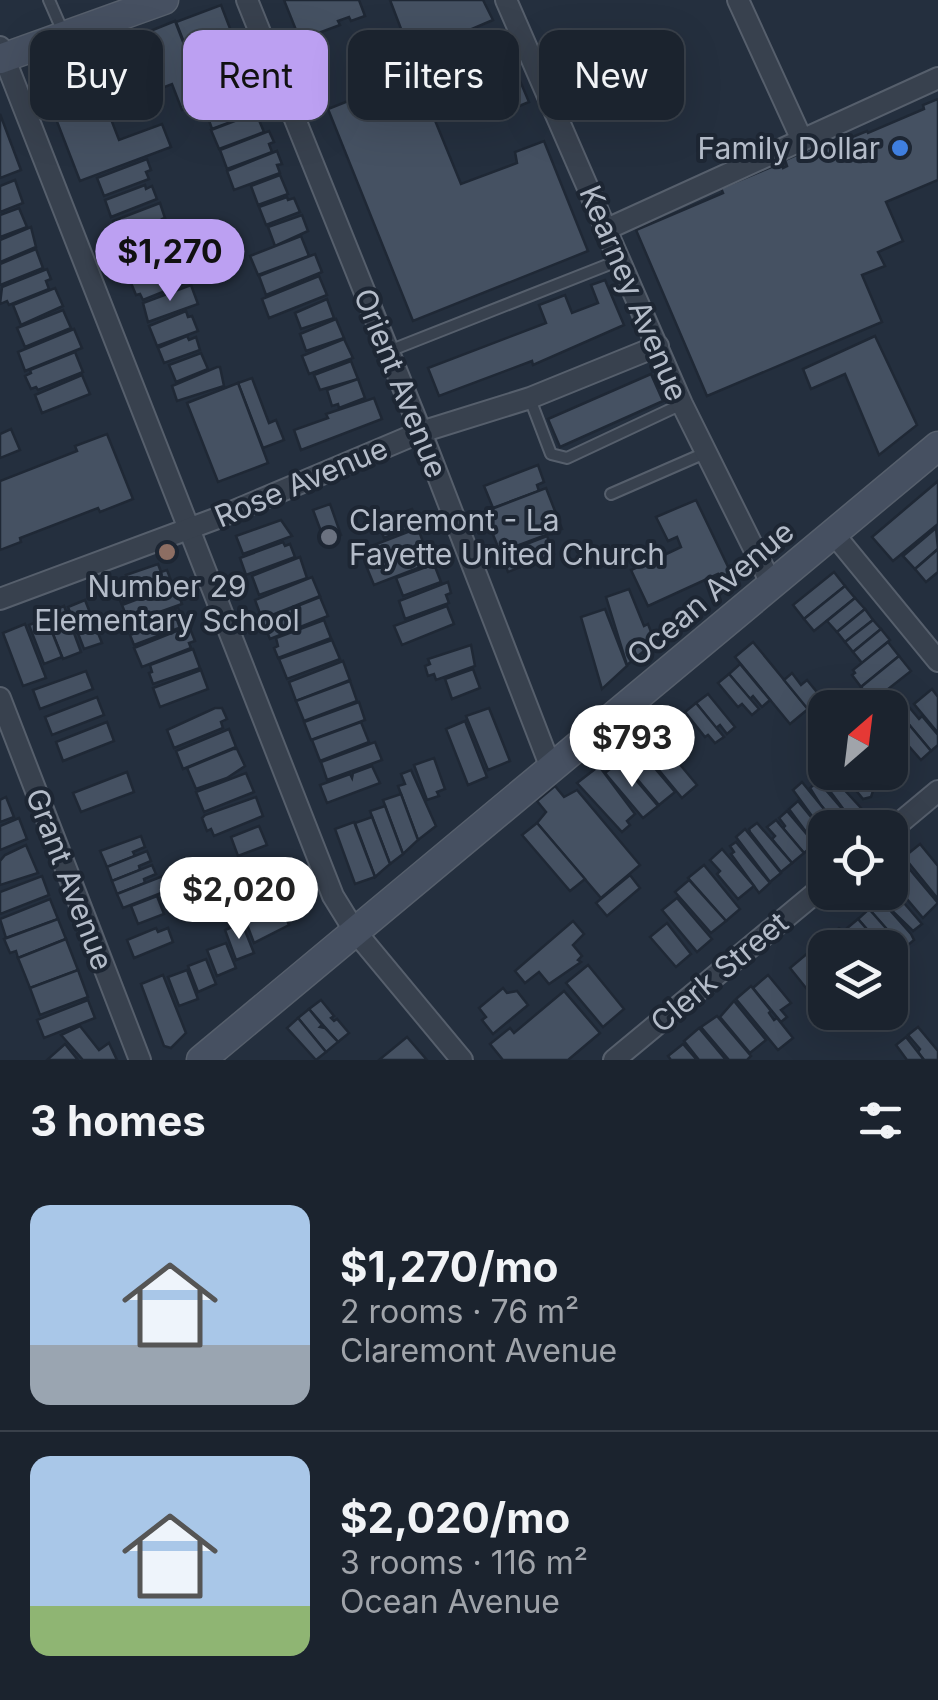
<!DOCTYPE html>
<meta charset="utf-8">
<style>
body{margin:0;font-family:Inter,sans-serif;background:#282f3a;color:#f1f3f6;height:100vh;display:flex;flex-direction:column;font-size:38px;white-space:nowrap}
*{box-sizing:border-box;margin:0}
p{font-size:32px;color:#a0a4aa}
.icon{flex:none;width:55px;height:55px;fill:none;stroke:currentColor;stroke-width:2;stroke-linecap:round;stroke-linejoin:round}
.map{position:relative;height:1060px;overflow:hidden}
.panel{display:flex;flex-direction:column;background:#1b232e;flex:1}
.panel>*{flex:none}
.guide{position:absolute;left:30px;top:30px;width:880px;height:90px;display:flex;gap:20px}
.needle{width:65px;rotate:28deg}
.controls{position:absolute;left:808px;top:690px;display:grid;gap:20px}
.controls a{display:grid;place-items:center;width:100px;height:100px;border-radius:20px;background:#1b232e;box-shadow:0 10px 40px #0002,0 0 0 2px #39404a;font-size:50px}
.price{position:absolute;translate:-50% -85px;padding:0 22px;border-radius:35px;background:#fff;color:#222;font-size:32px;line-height:65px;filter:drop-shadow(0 2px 5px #0008)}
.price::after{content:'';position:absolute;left:50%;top:60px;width:30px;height:22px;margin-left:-15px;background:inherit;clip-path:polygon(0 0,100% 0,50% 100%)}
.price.selected{background:#bca0f2;color:#111}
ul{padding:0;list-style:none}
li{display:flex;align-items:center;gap:30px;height:250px;padding:0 30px}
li+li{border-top:2px solid #39404a}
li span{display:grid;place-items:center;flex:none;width:280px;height:200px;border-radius:20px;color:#555}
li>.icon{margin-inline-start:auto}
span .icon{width:120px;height:120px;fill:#fffc;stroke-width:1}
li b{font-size:42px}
h2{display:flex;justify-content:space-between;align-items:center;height:120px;padding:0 30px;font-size:42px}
.tag{padding:0 35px;border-radius:20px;background:#1b232e;box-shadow:0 10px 40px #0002,0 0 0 2px #39404a;font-size:35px;line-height:90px}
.tag.selected{background:#bca0f2;color:#111}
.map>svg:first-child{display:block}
.building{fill:#455162;stroke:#1f2835;stroke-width:2.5}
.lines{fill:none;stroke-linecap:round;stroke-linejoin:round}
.lane-casing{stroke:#565f6c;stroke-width:14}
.street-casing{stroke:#565f6c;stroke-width:24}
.secondary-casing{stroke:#565f6c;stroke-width:31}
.lane{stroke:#38414e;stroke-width:10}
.street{stroke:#38414e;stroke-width:20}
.secondary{stroke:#465061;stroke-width:28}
.shop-dot{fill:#3f7fe0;stroke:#1d2633;stroke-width:4}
.worship-dot{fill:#6b7280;stroke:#1d2633;stroke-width:4}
.education-dot{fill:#8d6e63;stroke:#1d2633;stroke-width:4}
.labels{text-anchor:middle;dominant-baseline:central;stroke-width:8;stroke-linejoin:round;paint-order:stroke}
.poi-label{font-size:30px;fill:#b4bcc9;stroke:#1d2633;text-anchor:end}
.street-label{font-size:30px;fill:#b4bcc9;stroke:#1d2633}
</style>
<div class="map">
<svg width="938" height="1060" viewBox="0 0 938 1060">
<rect width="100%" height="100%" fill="#242f3e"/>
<g class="building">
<path d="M284,0H359L365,16L351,21L349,17L338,21L340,25L300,40Z"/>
<path d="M390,0H483L493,20L411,55Z"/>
<path d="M221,5L244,65L201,86L176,22Z"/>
<path d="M175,21L206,101L182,110L172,84L149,93L128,40Z"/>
<path d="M509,55L529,102L485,120L475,106L471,108L463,91L488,80L482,66Z"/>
<path d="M87,57L119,140L162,124L171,147L80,181L39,75Z"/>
<path d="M416,74L461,184L517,163L515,152L544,141L588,251L413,321L328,109Z"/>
<path d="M247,93L255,113L212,129L205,109Z"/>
<path d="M938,99V180L886,202L903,241L878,252L885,266L862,275L882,322L707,396L636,230L723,193L721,188L781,163L783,168L787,166L785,160L833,139L835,144L867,131L868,133L924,109L923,105Z"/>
<path d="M256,113L264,132L219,149L211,130Z"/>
<path d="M0,114L21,170L0,178Z"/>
<path d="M269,131L274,142L269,144L272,152L227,169L220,150Z"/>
<path d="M277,151L282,164L277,165L280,173L234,190L227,171Z"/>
<path d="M147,159L151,170L146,172L149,179L104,196L97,178Z"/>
<path d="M280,175L288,194L258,205L251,186Z"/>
<path d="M15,180L23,203L0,212V186Z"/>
<path d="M145,185L146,189L152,186L157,199L111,217L105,200Z"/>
<path d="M287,197L288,200L294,198L300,212L266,225L259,207Z"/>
<path d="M160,203L165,218L162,219L163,223L118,241L113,221Z"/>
<path d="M19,208L27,227L0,237V215Z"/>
<path d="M302,215L308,231L275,246L268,227Z"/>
<path d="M163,224L170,241L124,260L117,243Z"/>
<path d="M31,227L36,247L0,262V240Z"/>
<path d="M301,236L309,256L258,275L250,256Z"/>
<path d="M169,244L171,248L175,246L181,261L131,280L124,262Z"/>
<path d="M36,249L43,268L0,285V264Z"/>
<path d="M315,254L322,272L266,295L259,276Z"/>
<path d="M177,265L179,269L185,267L190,281L143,300L140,294L136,295L131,283Z"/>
<path d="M47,269L51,279L46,281L49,289L9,305L7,301L0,304L2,287Z"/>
<path d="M319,276L327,295L269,318L262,299Z"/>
<path d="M605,280L624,325L533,365L532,361L439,396L428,368L546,323L539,305L565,295L572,313L598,303L591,285Z"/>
<path d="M191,285L198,304L148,322L143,303Z"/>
<path d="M55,288L63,306L21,325L13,305Z"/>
<path d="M327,299L334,318L301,329L295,313Z"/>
<path d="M63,310L71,328L25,347L17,328Z"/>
<path d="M186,311L188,317L192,316L198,331L157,346L149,326Z"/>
<path d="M336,319L344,338L306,351L300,334Z"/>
<path d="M74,329L82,348L25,371L18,352Z"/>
<path d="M187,336L189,340L196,337L200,350L164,363L158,348Z"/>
<path d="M875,336L917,425L879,455L845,374L811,389L803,369Z"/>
<path d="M344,339L353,358L309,374L302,356Z"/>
<path d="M75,352L83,372L38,390L36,387L31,389L25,376L31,373L30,370Z"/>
<path d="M201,353L208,369L176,382L169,365Z"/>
<path d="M351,361L358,379L320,390L314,375Z"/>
<path d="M217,367H220L224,386L177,401L172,386Z"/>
<path d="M651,374L663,401L560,447L548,419Z"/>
<path d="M82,375L90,394L42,413L35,395Z"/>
<path d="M252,378L269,423L276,420L284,440L263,448L238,383Z"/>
<path d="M358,379L365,398L339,408L338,404L332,406L327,390Z"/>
<path d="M238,383L268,463L218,482L187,403Z"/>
<path d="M374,398L382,419L301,450L294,430L328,418L326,414Z"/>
<path d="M11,429L20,450L0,458V434Z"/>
<path d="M107,434L133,499L100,512L98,508L20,538L21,542L0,550V481L77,451L75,446Z"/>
<path d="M538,465L544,482L537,485L539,491L493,508L484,486Z"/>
<path d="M938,481V524L893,561L872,537Z"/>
<path d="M546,488L562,529L500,552L484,512Z"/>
<path d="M696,500L731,573L720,578L718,574L648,606L631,570L645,564L641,557L659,549L662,556L681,547L677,537L668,541L656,517Z"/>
<path d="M330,504L341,535L325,542L313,510Z"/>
<path d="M412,509L418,525L384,538L378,522Z"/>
<path d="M281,520L292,536L243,554L236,536Z"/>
<path d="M418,528L424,545L367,567L361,550Z"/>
<path d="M936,528L938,549L915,569L903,556Z"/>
<path d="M547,536L554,554L508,572L501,554Z"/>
<path d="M283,542L285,546L290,544L295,557L246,575L240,558Z"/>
<path d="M425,546L431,563L374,585L367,568Z"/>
<path d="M938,549V572L926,582L915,569Z"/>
<path d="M300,557L307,578L259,595L252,576Z"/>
<path d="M158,564L161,572L167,570L172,583L121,603L115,588L130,583L126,575Z"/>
<path d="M434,564L441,582L403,596L396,578Z"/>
<path d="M834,572L845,586L804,619L793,605Z"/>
<path d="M312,577L320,596L262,619L255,600Z"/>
<path d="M448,582L451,593L446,595L449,603L405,619L399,601Z"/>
<path d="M175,585L182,604L129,623L122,605Z"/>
<path d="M845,586L855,598L814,631L804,619Z"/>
<path d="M629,589L644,626L648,624L655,642L627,665L606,597Z"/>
<path d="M320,597L328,616L270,639L262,620Z"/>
<path d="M855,598L865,609L837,632L827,621Z"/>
<path d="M85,600L102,643L84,649L68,607Z"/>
<path d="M64,606L81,652L63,659L45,614Z"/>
<path d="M447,606L454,624L402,645L394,626Z"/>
<path d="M178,608L187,625L134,645L130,635L135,633L132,625Z"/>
<path d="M605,609L627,666L602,689L581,617Z"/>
<path d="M865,609L873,620L845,642L837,632Z"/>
<path d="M44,612L62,657L44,664L29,625L37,622L35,616Z"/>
<path d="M324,620L331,638L278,658L274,648L278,646L276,638Z"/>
<path d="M873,620L881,629L853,652L845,642Z"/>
<path d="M25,624L46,678L23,686L3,633Z"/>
<path d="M189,626L195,641L189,643L191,648L142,667L134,648Z"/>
<path d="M881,629L890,640L862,663L853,652Z"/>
<path d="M332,640L340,659L287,679L279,659Z"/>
<path d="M753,642L808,709L790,724L735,657Z"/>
<path d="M888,642L899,656L861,687L852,675L855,673L853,670Z"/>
<path d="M471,645L475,666L436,680L434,674L428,676L425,666L430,664L428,659Z"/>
<path d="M193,649L200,668L153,684L149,673L152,672L150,665Z"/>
<path d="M899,656L911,671L873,701L861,687Z"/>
<path d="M343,661L350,680L296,701L289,682Z"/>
<path d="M740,664L770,700L762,707L753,696L750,699L729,674Z"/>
<path d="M473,669L480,688L452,699L445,679Z"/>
<path d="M201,670L208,689L160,707L153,688Z"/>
<path d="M86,671L93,689L40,709L33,690Z"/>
<path d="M792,673L801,685L807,680L825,702L811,713L784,680Z"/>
<path d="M729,674L759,709L752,715L742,704L738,707L718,683Z"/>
<path d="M350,681L357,701L304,721L296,701Z"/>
<path d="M932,689L938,697V733L914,704Z"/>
<path d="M708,694L735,727L727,734L720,725L716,728L696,703Z"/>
<path d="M97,697L104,715L52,735L45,717Z"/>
<path d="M359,702L365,720L311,740L304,722Z"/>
<path d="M696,703L724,737L715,743L708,735L705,737L685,712Z"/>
<path d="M909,707L919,719L922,716L938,735V745L931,751L901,715Z"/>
<path d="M215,708H222L227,719L221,722L223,728L174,748L167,730Z"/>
<path d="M489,708L510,761L488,770L466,716Z"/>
<path d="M665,710L691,742L675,755L647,724Z"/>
<path d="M901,715L931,751L921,760L899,735L903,732L893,721Z"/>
<path d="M465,721L487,777L468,785L446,729Z"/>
<path d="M107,722L114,741L63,761L56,742Z"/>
<path d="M361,722L369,742L320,761L312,740Z"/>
<path d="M229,729L236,747L183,769L176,751Z"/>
<path d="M658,738L697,785L682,798L643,751Z"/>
<path d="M375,742L382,760L327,780L321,762Z"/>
<path d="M893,744L908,766L893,778L888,772L890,745Z"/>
<path d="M637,747L675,792L659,805L621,760Z"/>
<path d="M233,749H237L245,766L227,778L196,789L187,768Z"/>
<path d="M434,758L445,789L437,792L439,796L427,800L414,765Z"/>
<path d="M620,761L658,806L643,818L605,773Z"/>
<path d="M372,766L380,783L327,803L320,785L350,774L352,778L353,773Z"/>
<path d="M599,766L635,814L627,821L630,825L622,832L577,783Z"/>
<path d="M411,770L436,826L418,840L398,786L405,784L401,774Z"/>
<path d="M127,772L134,792L81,812L73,793Z"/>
<path d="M828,772L861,808L850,818L821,779Z"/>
<path d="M841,772H886L889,777L886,785L873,791L871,797L863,799Z"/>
<path d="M246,773L254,792L204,812L196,792Z"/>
<path d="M818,781L850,818L844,823L837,825L820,804L810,788Z"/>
<path d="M802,782L837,825L825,828V834L793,790Z"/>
<path d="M555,786L564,797L577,790L640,865L601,898L537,823L546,812L537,801Z"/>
<path d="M401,794L418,840L403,854L383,800Z"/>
<path d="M6,797L14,817L0,822V800Z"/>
<path d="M256,797L263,816L214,836L211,829L207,831L202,818L205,815Z"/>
<path d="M798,801L825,834L815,844L789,809Z"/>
<path d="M385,806L403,854L390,864L370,811Z"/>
<path d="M787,811L815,844L804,853L783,828L785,826L779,818Z"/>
<path d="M372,817L390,864L375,877L355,823Z"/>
<path d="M19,818L27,839L0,850V826Z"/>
<path d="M776,820L804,853L792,863L772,839L775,836L767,827Z"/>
<path d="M354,822L375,877L355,884L335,829Z"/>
<path d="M537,823L585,879L570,891L522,835Z"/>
<path d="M757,823L792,863L781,872L750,832L749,829Z"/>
<path d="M259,826L267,845L238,856L231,837Z"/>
<path d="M745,829L781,873L770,882L736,837Z"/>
<path d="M141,836L145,847L133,852L135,856L107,867L100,851Z"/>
<path d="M736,842L770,883L759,893L731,854L734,852L730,846Z"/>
<path d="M920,844L938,866V899L904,857Z"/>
<path d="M26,845L38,873L0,885V861L5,855Z"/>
<path d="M722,849L754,886L738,899L717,874L720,871L710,860Z"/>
<path d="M147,851L151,861L139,866L140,870L112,881L107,867Z"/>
<path d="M901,859L938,903L923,918L890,879V868Z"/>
<path d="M152,865L156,874L144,879L145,883L117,894L112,881Z"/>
<path d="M704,865L740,909L726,921L688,878Z"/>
<path d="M168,874L174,888L123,908L117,894Z"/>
<path d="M630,875L640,888L607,916L596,903Z"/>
<path d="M42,876L49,895L0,914V892Z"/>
<path d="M689,880L726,921L711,933L675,892Z"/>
<path d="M299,885L308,910L290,917L280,893Z"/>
<path d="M892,889L922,924L913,931L880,899Z"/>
<path d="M157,896L164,914L138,924L131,906Z"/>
<path d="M677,898L712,939L697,952L662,910Z"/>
<path d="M50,899L58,919L6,938L0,919Z"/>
<path d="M279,899L289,925L254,943L243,914Z"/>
<path d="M880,899L911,934L914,940L907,946L894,931L891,934L869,909Z"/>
<path d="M869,909L899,943L891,951L882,941L879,943L858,919Z"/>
<path d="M58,919L66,939L18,958L16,951L10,953L4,939Z"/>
<path d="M858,919L883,948H862L846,929Z"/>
<path d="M573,921L584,934L573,945L582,956L578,960L581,962L549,984L539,972L525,983L515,971Z"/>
<path d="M242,923L254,953L236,960L225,930Z"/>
<path d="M667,923L691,954L676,967L650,937Z"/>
<path d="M156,928L158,932L168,928L173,942L134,958L127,940Z"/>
<path d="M839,928L844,931L858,948H828L823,941Z"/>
<path d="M66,939L78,970L30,988L18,958Z"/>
<path d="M226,943L236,968L217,976L207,950Z"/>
<path d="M809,952L825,972V1005L822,1008L790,968Z"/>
<path d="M206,959L216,984L198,992L188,966Z"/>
<path d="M588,965L624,1009L603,1027L566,983Z"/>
<path d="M78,970L88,997L40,1015L30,988Z"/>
<path d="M187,970L198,999L179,1006L168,977Z"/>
<path d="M163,975L186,1033L171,1048L164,1046L141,984Z"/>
<path d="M768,975L791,1003L781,1010L787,1017L781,1022L753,988Z"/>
<path d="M751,986L771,1011L769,1013L774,1020L777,1018L793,1038L778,1050L736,999Z"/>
<path d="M503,988L507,993L517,991L528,1005L493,1034L482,1020L486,1017L479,1008Z"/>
<path d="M564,991L600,1033L568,1060H503L490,1044L510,1028L514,1033Z"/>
<path d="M88,1000L95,1018L44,1038L37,1020Z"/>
<path d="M321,1000L334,1016L331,1018L334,1021L337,1019L349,1033L338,1042L309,1009Z"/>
<path d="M734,1001L766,1040L750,1053L720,1017Z"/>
<path d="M309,1009L322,1025L320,1027L325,1028L338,1042L326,1052L298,1018Z"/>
<path d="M717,1016L751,1056L747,1060H729L701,1027Z"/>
<path d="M298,1018L326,1052L316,1060L287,1028Z"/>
<path d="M80,1026L99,1050L109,1043L117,1060H83L61,1035Z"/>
<path d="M918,1027L938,1051V1060H924L918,1052L920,1049L908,1035Z"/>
<path d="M699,1028L726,1060H699L684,1041Z"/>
<path d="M407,1037L427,1060H379Z"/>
<path d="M906,1037L924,1060H907L896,1045Z"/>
<path d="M65,1044L78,1060H47Z"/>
<path d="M683,1044L697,1060H671L668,1056Z"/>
</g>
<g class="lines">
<defs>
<g id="lane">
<path d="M49,0L63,32"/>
<path d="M389,351L620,260"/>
<path d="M530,399L551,454L567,458L682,404"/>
<path d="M611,494L705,453"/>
</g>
<g id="street">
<path d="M247,0L421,432L551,768"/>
<path d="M506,0L682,404L771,583"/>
<path d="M738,0L802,140"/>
<path d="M0,47L333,896L354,930L462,1060"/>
<path d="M607,229L938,78"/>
<path d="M833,533L938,661"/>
<path d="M0,599L215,519L421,432L530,398L658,346"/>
<path d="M0,698L140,1060"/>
<path d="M890,831L938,791"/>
<path d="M614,1060L825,885"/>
</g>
<g id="secondary">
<path d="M0,59L164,0"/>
<path d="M201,1060L938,446"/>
</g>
</defs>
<use href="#lane" class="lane-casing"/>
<use href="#street" class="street-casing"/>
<use href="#secondary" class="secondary-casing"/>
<use href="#lane" class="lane"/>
<use href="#street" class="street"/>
<use href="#secondary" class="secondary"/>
</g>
<circle class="shop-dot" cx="900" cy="148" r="10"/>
<circle class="worship-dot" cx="329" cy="537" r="10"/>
<circle class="education-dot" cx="167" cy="552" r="10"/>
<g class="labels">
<g class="poi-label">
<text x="880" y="148">Family Dollar</text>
<text x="349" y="520" text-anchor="start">Claremont - La<tspan x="349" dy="34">Fayette United Church</tspan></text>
<text x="167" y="586" text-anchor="middle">Number 29<tspan x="167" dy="34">Elementary School</tspan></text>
</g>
<g class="street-label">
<text transform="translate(634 293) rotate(67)">Kearney Avenue</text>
<text transform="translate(401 383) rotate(68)">Orient Avenue</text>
<text transform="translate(301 482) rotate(-23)">Rose Avenue</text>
<text transform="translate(710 593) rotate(-40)">Ocean Avenue</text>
<text transform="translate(70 879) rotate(69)">Grant Avenue</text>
<text transform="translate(719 972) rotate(-40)">Clerk Street</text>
</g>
</g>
</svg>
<div class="controls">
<a><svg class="needle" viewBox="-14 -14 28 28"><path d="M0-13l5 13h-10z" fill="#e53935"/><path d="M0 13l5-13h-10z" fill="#a0a4aa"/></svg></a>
<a><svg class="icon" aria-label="locate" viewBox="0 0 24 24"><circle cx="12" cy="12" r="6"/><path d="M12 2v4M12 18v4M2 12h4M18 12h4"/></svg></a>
<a><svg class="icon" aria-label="layers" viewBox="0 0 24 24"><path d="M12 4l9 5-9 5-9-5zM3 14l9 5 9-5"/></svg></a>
</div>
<b class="price selected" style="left:170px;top:304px">$1,270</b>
<b class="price" style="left:632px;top:790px">$793</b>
<b class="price" style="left:239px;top:942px">$2,020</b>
<div class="guide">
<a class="tag">Buy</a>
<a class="tag selected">Rent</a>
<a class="tag">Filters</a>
<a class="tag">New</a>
</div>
</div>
<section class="panel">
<h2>3 homes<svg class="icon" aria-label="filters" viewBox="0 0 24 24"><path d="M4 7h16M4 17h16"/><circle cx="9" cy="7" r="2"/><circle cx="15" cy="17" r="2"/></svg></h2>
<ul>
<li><span style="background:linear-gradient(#a9c7e8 70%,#9aa5b1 0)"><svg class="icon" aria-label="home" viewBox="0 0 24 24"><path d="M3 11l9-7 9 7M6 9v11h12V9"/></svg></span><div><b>$1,270/mo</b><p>2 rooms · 76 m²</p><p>Claremont Avenue</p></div></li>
<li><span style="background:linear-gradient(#a9c7e8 75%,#8fb573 0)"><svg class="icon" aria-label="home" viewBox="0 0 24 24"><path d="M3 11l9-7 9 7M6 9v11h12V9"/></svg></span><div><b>$2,020/mo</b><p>3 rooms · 116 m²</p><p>Ocean Avenue</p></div></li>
</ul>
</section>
